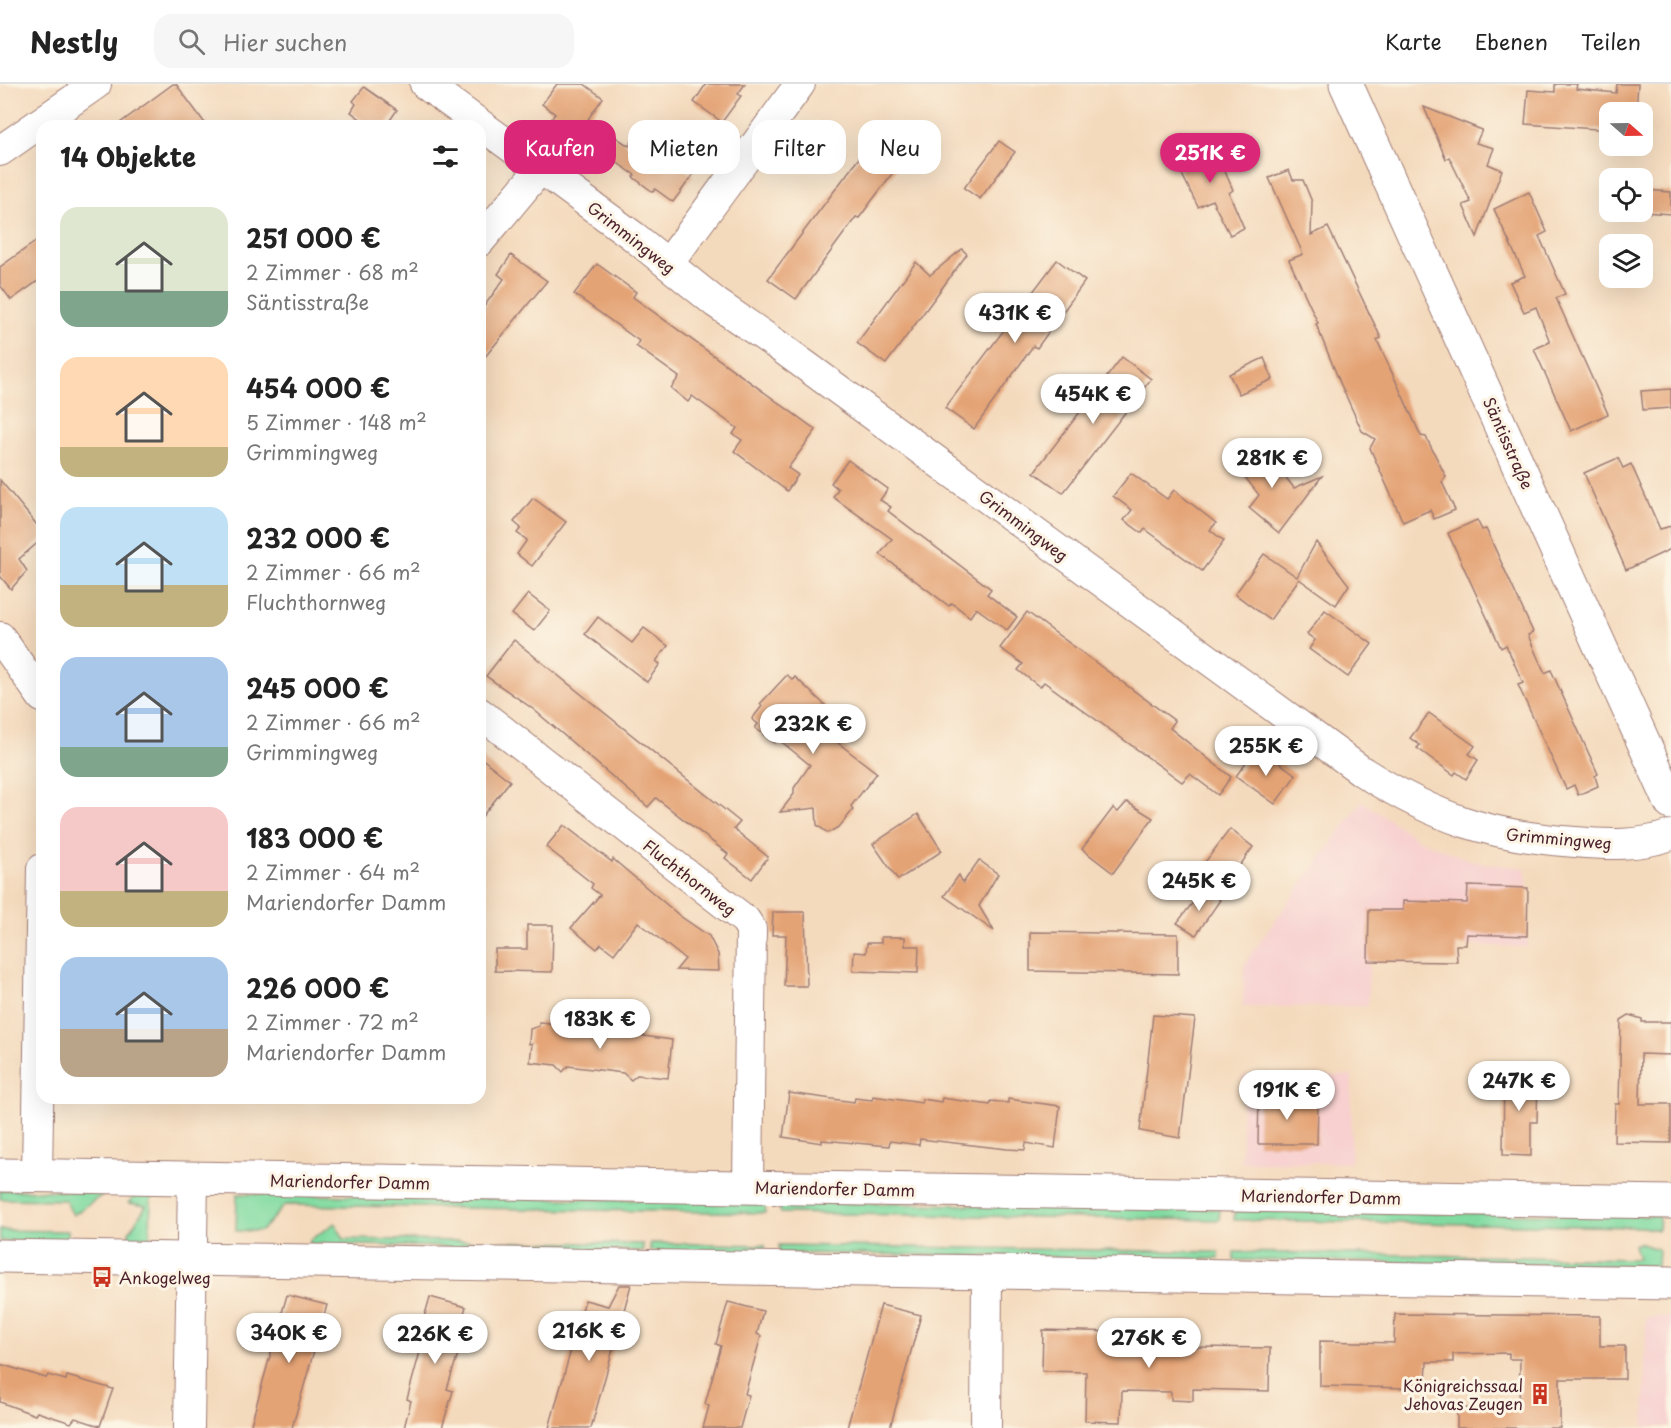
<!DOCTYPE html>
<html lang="de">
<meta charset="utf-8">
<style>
body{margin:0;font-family:"Playpen Sans",sans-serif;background:#f6f6f6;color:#222;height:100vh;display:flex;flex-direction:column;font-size:22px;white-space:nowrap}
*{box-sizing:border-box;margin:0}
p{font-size:20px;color:#767676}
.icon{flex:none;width:33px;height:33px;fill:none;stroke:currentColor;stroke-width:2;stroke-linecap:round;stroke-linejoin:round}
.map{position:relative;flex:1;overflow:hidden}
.side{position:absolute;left:36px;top:36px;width:450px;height:984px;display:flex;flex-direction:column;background:#fff;border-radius:18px;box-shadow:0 6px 24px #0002}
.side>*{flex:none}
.banner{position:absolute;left:504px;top:36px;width:570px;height:54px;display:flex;gap:12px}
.needle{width:39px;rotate:110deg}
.controls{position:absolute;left:1599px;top:18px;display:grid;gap:12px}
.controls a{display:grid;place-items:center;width:54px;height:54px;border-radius:12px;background:#fff;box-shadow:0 6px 24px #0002;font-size:30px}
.price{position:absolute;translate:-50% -51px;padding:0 14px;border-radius:21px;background:#fff;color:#222;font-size:20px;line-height:39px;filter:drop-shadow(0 2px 3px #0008)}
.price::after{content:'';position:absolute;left:50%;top:36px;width:18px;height:14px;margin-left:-9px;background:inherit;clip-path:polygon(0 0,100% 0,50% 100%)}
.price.on{background:#db2777;color:#fff}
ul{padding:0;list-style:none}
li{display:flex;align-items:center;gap:18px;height:150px;padding:0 24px}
li span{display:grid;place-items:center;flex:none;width:168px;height:120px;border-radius:18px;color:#555}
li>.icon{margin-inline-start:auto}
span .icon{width:72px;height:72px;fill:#fffc;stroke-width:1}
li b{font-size:26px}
h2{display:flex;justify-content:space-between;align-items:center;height:72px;padding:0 24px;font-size:26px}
.chip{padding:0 21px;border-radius:18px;background:#fff;box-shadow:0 6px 24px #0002;font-size:21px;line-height:54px}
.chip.on{background:#db2777;color:#fff}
header{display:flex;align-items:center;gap:36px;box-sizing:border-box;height:84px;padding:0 30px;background:#fff;border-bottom:2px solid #e0e0e0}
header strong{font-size:28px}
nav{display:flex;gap:33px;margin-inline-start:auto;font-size:21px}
.search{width:420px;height:54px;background:#f6f6f6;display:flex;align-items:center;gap:15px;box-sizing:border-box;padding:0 21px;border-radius:18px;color:#767676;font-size:22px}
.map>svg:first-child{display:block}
.built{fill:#f7d0cf}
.green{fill:#81dba1;stroke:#667d66;stroke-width:1.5}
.building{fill:#e4a375}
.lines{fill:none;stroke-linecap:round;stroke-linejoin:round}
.street-casing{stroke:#9f7c74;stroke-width:32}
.secondary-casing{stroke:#9f7c74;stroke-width:35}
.primary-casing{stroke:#9f7c74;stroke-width:35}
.street{stroke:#fff;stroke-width:30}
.secondary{stroke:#fff;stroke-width:33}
.primary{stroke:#fff;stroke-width:33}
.labels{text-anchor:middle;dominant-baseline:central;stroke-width:6;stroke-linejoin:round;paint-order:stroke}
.street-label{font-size:16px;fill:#4a1f2b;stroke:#fcf5e5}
.poi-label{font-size:16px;fill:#4a1f2b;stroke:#fcf5e5;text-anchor:start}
</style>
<header>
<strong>Nestly</strong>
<div class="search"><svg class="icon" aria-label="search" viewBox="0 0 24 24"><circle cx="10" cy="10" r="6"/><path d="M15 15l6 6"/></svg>Hier suchen</div>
<nav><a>Karte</a><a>Ebenen</a><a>Teilen</a></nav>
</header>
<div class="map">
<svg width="1671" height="1344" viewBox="0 0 1671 1344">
<rect width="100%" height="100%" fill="#fcf5e5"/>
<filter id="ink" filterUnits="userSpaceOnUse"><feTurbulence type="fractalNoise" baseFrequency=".0167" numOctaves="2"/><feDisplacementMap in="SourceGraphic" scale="12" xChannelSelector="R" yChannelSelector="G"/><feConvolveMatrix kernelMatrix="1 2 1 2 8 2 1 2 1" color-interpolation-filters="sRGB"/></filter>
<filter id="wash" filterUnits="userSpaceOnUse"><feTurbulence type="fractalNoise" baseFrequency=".008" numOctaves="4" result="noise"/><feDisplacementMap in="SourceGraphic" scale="24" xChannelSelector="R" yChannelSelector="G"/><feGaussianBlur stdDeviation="1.35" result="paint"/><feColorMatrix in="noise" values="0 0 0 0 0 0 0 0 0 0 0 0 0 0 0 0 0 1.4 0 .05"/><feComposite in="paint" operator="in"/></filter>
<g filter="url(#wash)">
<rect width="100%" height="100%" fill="#f4dabd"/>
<g class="built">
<path d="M1362,717L1419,756L1475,778L1525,784L1528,804L1527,863L1457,861V878L1369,877L1368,922L1243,923L1244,882L1250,871Z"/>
<path d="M1243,992H1352L1351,1079L1241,1078Z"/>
<path d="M1646,1233H1671V1343H1644Z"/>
</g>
<g class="green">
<path d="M0,1106L102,1108V1111L73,1131L65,1116L0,1115Z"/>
<path d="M137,1109H151L150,1159L129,1158V1148L146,1122L129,1119Z"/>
<path d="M237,1110L766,1118L765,1129L285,1121L261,1147H236Z"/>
<path d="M780,1118L1220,1125L1219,1136L780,1129Z"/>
<path d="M1235,1126L1659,1132L1658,1146L1642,1143L1234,1136Z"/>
<path d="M335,1139L344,1155L643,1160V1167L310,1160V1156Z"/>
<path d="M0,1146L68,1147V1158L0,1157Z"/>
<path d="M650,1159L765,1161V1169L650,1167Z"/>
<path d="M1638,1159L1658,1165L1657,1182L1234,1176V1168L1638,1175L1634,1161Z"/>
<path d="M779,1161L1219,1168V1175L779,1169Z"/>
</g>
<g id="blocks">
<g class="building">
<path d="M173,0H176L207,42H116Z"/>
<path d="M557,0H584L603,14L588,35L629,62L637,51L693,91L673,118L655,105L653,108L633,93L635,91L552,34L555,30L542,20Z"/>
<path d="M706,0H745L738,10L741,12L722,38L694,18Z"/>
<path d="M1555,0H1577L1576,5L1616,9L1617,0H1638L1636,28H1610V46L1525,40L1528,6L1555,8Z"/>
<path d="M364,3L397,26L386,42H370L351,28L356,20L353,17Z"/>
<path d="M1424,23L1482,46L1476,59L1494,64L1488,80L1502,86L1477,153L1463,121L1471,118L1449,73L1446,75Z"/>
<path d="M880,46L909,67L859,134L856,133L796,215L768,195Z"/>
<path d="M999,57L1015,68L980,115L964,104Z"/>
<path d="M1204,61L1206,65L1214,62L1233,106L1229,109L1244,144L1230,151L1212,116L1198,123L1174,74Z"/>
<path d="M1289,86L1293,96H1303L1312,118L1311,151L1328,143L1381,254L1377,256L1421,352L1426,353L1446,393L1442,398L1455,426L1434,435L1430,426L1403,438L1370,364L1375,355L1362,347L1341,301L1316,240L1318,239L1289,176L1303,170L1269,94Z"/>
<path d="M1645,106L1671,108V130L1643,128Z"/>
<path d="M1529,108L1547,148L1539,152L1565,210L1556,214L1608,330L1571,347L1534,265L1550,258L1536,223L1524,228L1510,198L1525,192L1494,125Z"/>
<path d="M42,153V194L11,216L0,201V183Z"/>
<path d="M962,165L967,170L886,280L857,259L916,178L930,191Z"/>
<path d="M511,171L547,197L480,279V228L504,195L498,190Z"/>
<path d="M1057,176L1085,197L1037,264L1033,262L974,345L945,324Z"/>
<path d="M597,180L636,208L633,213L816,346L788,384L798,391L787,407L734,367L742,356L733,350L737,344L692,312L688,318L671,304L679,293L636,262L639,257L574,210Z"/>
<path d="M1122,273L1151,295L1063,409L1034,388Z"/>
<path d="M1264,274L1273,295L1239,310L1229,290Z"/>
<path d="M1671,305V324L1643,326L1641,307Z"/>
<path d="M1260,360L1294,404L1322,392L1279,449L1249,424L1259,411L1234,379Z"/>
<path d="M1618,374L1623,384L1631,380L1660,445L1671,442V465L1626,486L1584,389Z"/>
<path d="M848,376L888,405L880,416L891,423L888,427L991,505L987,510L1017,533L1007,546L976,524L970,533L952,519L949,522L880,470L892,455L833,413L838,405L831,399Z"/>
<path d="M1131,389L1167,415L1174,406L1216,439L1210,446L1224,457L1202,487L1145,445L1142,449L1124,436L1132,426L1113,412Z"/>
<path d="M0,396L42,447V455L19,475L27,487L11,505L0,492Z"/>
<path d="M533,414L566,438L532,482L517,470L527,456L517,449L521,444L514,438Z"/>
<path d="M1477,436L1482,446L1486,445L1533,548L1528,551L1537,572L1545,589L1551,586L1598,690L1595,692L1598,702L1578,711L1574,701L1566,705L1518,601L1523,599L1506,561L1501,564L1448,449Z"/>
<path d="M1316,458L1349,501L1336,521L1299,495L1270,536L1235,510L1264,470L1297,493Z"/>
<path d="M528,510L550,527L534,547L512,530Z"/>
<path d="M1325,526L1372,560L1348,593L1309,565L1315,556L1307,550Z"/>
<path d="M1027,528L1175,637L1170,644L1231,693L1218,711L1190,690L1182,698L1044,598L1040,603L1018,586L1023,580L1000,564Z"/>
<path d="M598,533L632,559L644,544L668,562L656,577L660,580L647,598L585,550Z"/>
<path d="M514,556L740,738L734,745L768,773L752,795L725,774L728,770L656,714L648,723L533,625L486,592Z"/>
<path d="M787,591L793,596L795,593L826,622L817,633L820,636L815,641L877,689L851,722L853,726L840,742L828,749L817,741L816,724L780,728L794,710V704L810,681L778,655L775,659L755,644L758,640L752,635L762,622L760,620Z"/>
<path d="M1429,629L1475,662L1469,670L1478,676L1466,695L1456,688L1454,691L1417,664L1420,661L1410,654Z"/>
<path d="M1266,669L1296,691L1275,720L1236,692L1252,670L1260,676Z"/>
<path d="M480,673L510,697L480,735Z"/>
<path d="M1127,718L1153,734L1113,789L1082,765L1113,724L1118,728Z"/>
<path d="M918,730L942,767L898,796L873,760Z"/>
<path d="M564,741L612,778L613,775L680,832L709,852L718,870L719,887L676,886L685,875L638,838L614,870L601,860L597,865L571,844L600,811L591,804L593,800L546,763Z"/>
<path d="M1230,745L1253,763L1224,804L1199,786Z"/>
<path d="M979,776L998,790L979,822L994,847L944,812L959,791L963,799Z"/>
<path d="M1468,802L1528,804L1527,852L1467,850L1466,861H1456L1457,878L1368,877L1369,826H1403V817L1467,819Z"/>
<path d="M1204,804L1220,816L1196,851L1177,839Z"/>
<path d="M773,828H805L807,902H784L786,851H772Z"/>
<path d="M527,841H553L552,888L495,887V865H527Z"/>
<path d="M1030,848L1178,850V890L1030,887Z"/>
<path d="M881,853H905V862H919L918,889L853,887L854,868L866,869L867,859H881Z"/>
<path d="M1153,931L1195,934L1180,1054L1140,1047Z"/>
<path d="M1629,931L1642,935V938H1671V971L1641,970L1640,1020H1671V1059L1614,1058L1615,1020H1619L1621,936Z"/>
<path d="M539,938L622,946V949L672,956L668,994L637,991L631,996L623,989L568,982L563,988L556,981L530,978L532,960H529L530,945L539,942Z"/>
<path d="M1504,988H1538L1537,1038H1531V1072L1503,1071Z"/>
<path d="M789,1009L854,1018L855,1014L872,1016L873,1012L922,1019V1015L941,1018L942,1014L990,1021L991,1017L1008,1019V1015L1060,1022L1055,1064L1026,1059L1025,1066L1007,1065L920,1055L919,1061L890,1057L889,1062L822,1056V1059L783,1053Z"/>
<path d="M1259,1011L1304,1012V1019H1318L1317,1060H1258Z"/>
<path d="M619,1201H631L591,1344H549L585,1216L608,1222Z"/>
<path d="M287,1211L327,1221L292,1344H250Z"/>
<path d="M430,1213L466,1223L459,1245L465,1247L447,1305L453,1307L442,1344H404L411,1317L407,1315L423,1257L418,1255Z"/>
<path d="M728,1218L763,1227L757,1250L761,1252L745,1310L749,1311L740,1344H703L709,1322L705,1320L721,1262L716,1260Z"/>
<path d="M881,1221L921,1231L890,1344H847Z"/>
<path d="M1395,1230L1600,1232V1262H1625V1295H1560V1344H1457V1324L1519,1325L1520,1275H1509V1269L1453,1270V1278H1427L1426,1299L1408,1298V1304L1320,1302V1257L1394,1259Z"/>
<path d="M1043,1246L1122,1248V1262L1270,1264L1269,1307L1193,1305V1317L1171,1316V1308L1122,1307L1121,1338L1085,1337L1086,1288L1042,1287Z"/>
<path d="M0,1280L46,1294L48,1291L66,1296L67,1292L113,1305L100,1342L75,1334L71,1339L37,1328L35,1331L0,1318Z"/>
</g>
</g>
</g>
<g filter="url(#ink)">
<use href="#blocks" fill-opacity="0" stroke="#9f7c74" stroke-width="1.5"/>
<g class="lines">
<defs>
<g id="street">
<path d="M425,0L633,152L716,219L780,263L1363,688C1436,734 1489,752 1575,758C1608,761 1640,762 1671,751"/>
<path d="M0,67L96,0"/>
<path d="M480,157L541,84"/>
<path d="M668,180L800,0"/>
<path d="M0,553L42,613"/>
<path d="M480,629L745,836L751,845L748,1103"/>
<path d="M37,1091L42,785"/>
<path d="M189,1344L193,1094"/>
<path d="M986,1344L987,1188"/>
</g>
<path id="secondary" d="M1346,0L1671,719"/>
<g id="primary">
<path d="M0,1091L1671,1118"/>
<path d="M0,1172L1671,1199"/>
</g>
</defs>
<use href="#street" class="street-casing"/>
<use href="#secondary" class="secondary-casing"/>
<use href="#primary" class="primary-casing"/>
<use href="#street" class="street"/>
<use href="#secondary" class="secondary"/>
<use href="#primary" class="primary"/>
</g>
</g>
<defs>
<symbol id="bus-bare" viewBox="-9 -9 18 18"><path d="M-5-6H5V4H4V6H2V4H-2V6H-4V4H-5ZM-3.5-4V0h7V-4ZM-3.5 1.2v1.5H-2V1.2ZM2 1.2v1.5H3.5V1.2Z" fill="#c8321e" stroke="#fcf5e5" stroke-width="2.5" paint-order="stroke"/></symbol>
<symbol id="building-bare" viewBox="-9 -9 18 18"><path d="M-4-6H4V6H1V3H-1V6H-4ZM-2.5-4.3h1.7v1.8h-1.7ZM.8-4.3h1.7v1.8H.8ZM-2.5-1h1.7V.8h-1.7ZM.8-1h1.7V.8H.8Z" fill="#c8321e" stroke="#fcf5e5" stroke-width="2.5" paint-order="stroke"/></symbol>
</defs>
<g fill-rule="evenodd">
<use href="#bus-bare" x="87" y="1178" width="30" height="30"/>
<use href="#building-bare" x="1525" y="1295" width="30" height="30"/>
</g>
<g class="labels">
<g class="street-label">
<text transform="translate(632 153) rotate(38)">Grimmingweg</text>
<text transform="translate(1509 359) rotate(66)">Säntisstraße</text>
<text transform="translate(1024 441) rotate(37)">Grimmingweg</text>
<text transform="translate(1559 754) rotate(5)">Grimmingweg</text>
<text transform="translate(690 793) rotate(38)">Fluchthornweg</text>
<text transform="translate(350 1097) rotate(1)">Mariendorfer Damm</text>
<text transform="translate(835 1104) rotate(1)">Mariendorfer Damm</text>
<text transform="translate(1321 1112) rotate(1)">Mariendorfer Damm</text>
</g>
<g class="poi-label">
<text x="119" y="1193">Ankogelweg</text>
<text x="1523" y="1301" text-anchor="end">Königreichssaal<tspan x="1523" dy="18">Jehovas Zeugen</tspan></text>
</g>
</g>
</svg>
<div class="controls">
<a><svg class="needle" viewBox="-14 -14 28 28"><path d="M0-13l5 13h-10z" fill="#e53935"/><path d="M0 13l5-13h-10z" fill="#767676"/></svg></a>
<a><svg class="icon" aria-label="locate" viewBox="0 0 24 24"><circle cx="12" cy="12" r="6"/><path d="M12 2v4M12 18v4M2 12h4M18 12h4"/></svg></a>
<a><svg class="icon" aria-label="layers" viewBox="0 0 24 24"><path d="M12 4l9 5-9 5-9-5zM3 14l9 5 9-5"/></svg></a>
</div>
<b class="price on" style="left:1210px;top:100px">251K €</b>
<b class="price" style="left:1015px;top:260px">431K €</b>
<b class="price" style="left:1093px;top:341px">454K €</b>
<b class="price" style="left:1272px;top:405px">281K €</b>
<b class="price" style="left:813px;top:671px">232K €</b>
<b class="price" style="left:1266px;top:693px">255K €</b>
<b class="price" style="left:1199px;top:828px">245K €</b>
<b class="price" style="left:600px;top:966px">183K €</b>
<b class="price" style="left:1519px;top:1028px">247K €</b>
<b class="price" style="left:1287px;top:1037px">191K €</b>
<b class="price" style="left:589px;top:1278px">216K €</b>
<b class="price" style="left:289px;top:1280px">340K €</b>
<b class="price" style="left:435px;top:1281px">226K €</b>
<b class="price" style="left:1149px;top:1285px">276K €</b>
<div class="banner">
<a class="chip on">Kaufen</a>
<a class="chip">Mieten</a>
<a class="chip">Filter</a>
<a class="chip">Neu</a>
</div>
<section class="side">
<h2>14 Objekte<svg class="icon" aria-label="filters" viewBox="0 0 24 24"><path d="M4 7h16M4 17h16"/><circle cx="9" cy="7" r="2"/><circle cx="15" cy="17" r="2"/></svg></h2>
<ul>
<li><span style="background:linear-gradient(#dfe7d0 70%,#7fa58c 0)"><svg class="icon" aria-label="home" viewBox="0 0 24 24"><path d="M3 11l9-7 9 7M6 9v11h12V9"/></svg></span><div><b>251 000 €</b><p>2 Zimmer · 68 m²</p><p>Säntisstraße</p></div></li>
<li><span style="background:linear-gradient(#ffd9b3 75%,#c2b280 0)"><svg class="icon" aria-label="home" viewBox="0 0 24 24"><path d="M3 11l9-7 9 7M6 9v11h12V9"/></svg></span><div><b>454 000 €</b><p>5 Zimmer · 148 m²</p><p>Grimmingweg</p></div></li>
<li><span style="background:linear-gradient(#bfe0f5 65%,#c2b280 0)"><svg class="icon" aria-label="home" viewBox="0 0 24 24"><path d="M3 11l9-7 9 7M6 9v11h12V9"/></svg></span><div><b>232 000 €</b><p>2 Zimmer · 66 m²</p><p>Fluchthornweg</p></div></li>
<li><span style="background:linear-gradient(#a9c7e8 75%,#7fa58c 0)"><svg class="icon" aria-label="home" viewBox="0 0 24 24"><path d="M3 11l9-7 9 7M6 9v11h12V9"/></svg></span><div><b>245 000 €</b><p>2 Zimmer · 66 m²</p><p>Grimmingweg</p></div></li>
<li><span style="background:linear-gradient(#f6c9c9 70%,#c2b280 0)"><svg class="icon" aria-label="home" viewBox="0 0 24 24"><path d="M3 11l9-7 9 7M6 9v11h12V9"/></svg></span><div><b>183 000 €</b><p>2 Zimmer · 64 m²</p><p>Mariendorfer Damm</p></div></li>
<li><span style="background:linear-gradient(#a9c7e8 60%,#b9a48a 0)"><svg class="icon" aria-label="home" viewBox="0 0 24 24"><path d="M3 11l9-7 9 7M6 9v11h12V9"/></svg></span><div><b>226 000 €</b><p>2 Zimmer · 72 m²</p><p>Mariendorfer Damm</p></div></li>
</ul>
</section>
</div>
